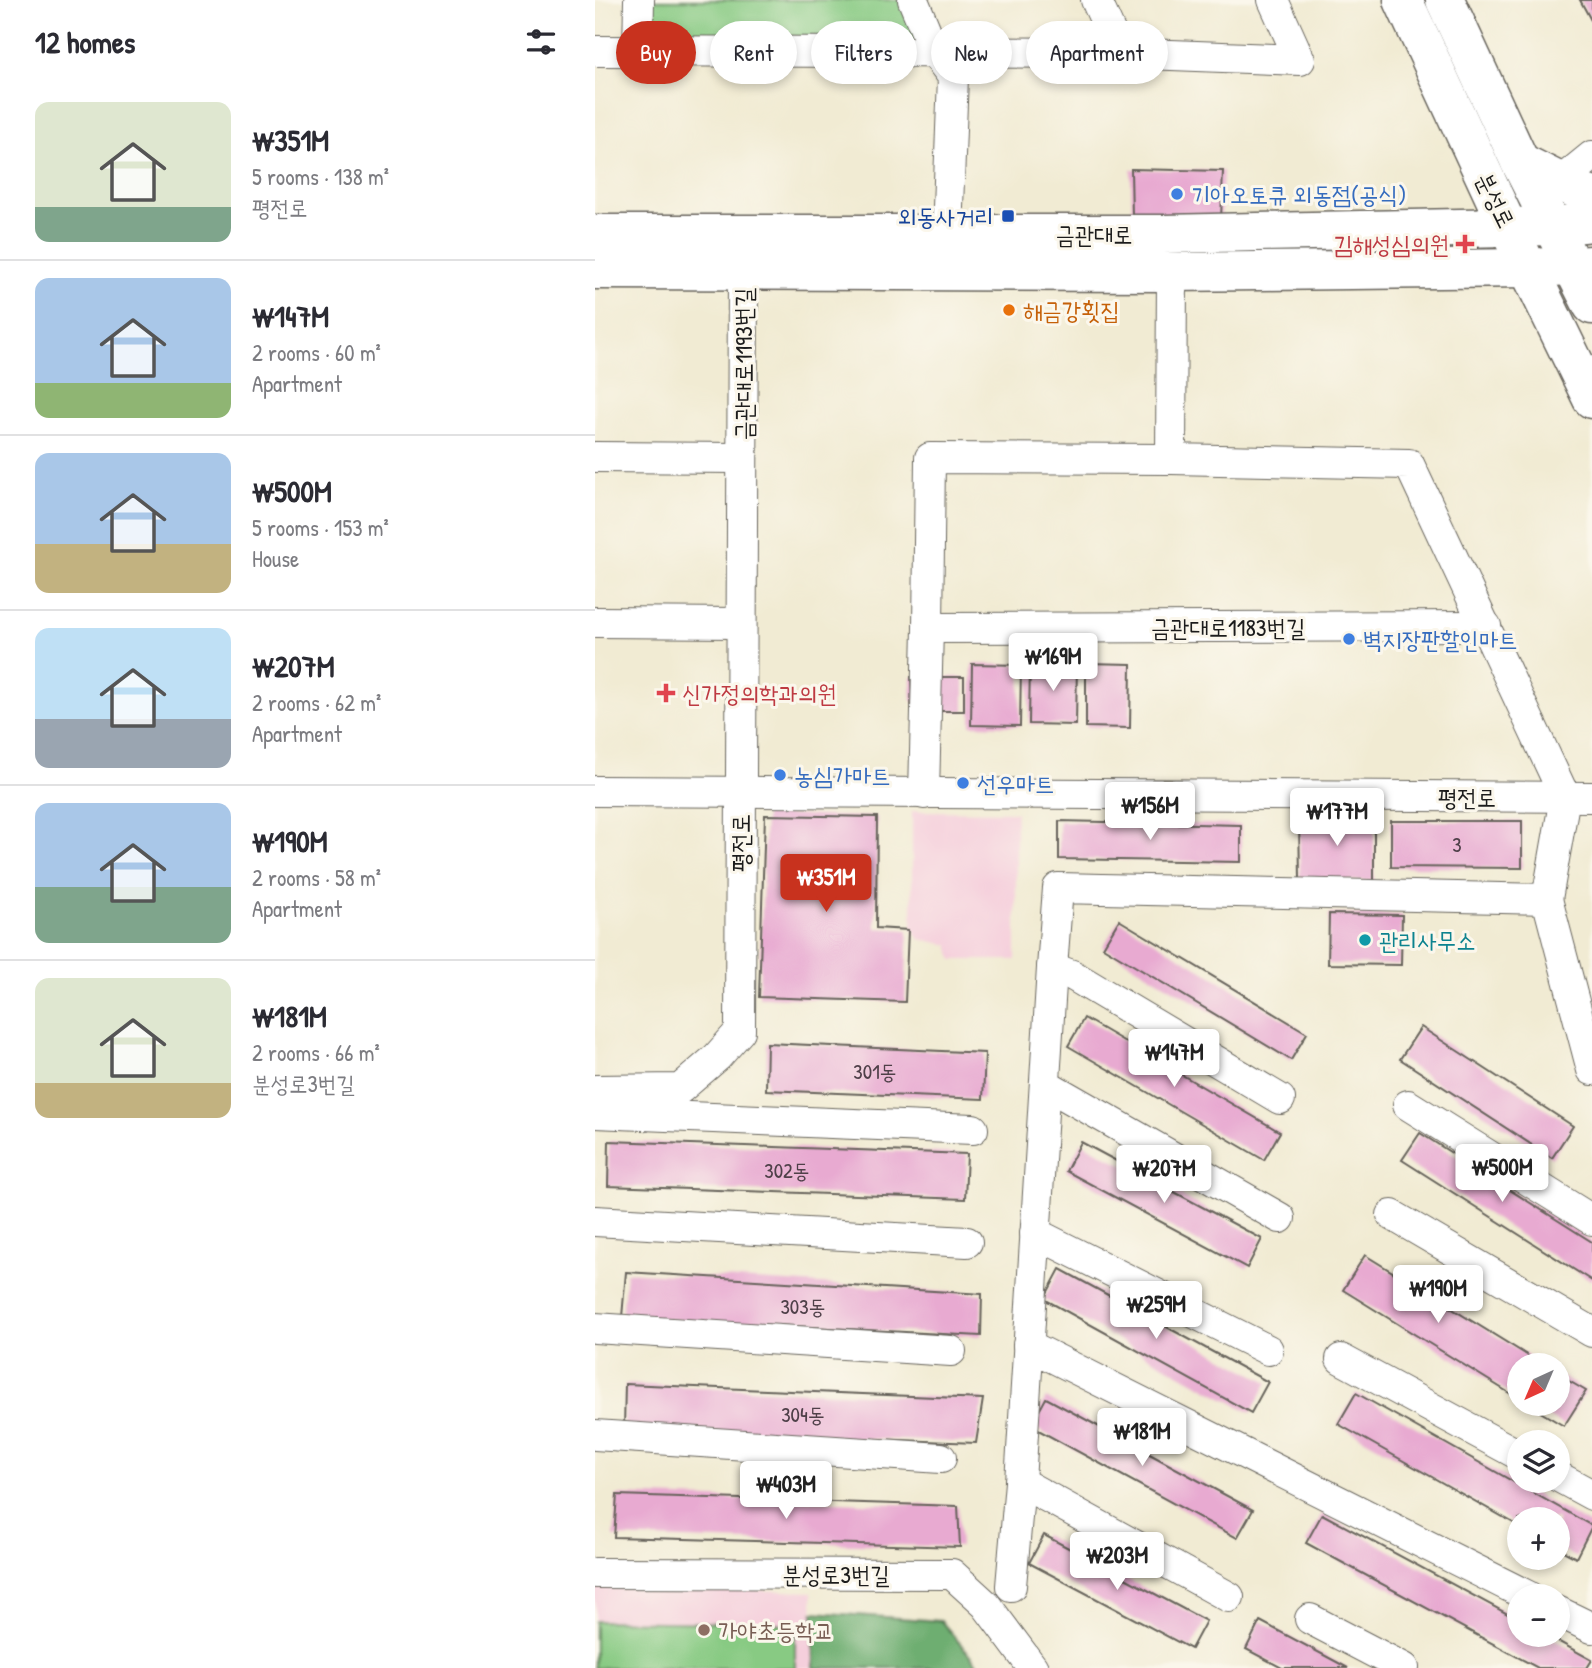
<!DOCTYPE html>
<meta charset="utf-8">
<style>
body{margin:0;font-family:"Patrick Hand","Poor Story",sans-serif;background:#f2f2f3;color:#2b2b33;height:100vh;display:flex;flex-direction:column;font-size:26px;white-space:nowrap}
*{box-sizing:border-box;margin:0}
p{font-size:23px;color:#7c7c81}
.icon{flex:none;width:38px;height:38px;fill:none;stroke:currentColor;stroke-width:2;stroke-linecap:round;stroke-linejoin:round}
.map{position:relative;flex:1;overflow:hidden}
.side{display:flex;flex-direction:column;background:#fff;width:595px}
.side>*{flex:none}
.banner{position:absolute;left:21px;top:21px;width:665px;height:63px;display:flex;gap:14px}
.needle{width:46px;rotate:224deg}
.tools{position:absolute;left:912px;top:1353px;display:grid;gap:14px}
.tools a{display:grid;place-items:center;width:63px;height:63px;border-radius:50%;background:#fff;box-shadow:0 4px 10px #0003;font-size:35px}
.price{position:absolute;translate:-50% -60px;padding:0 16px;border-radius:7px;background:#fff;color:#222;font-size:23px;line-height:46px;filter:drop-shadow(0 2px 4px #0008)}
.price::after{content:'';position:absolute;left:50%;top:42px;width:21px;height:16px;margin-left:-10px;background:inherit;clip-path:polygon(0 0,100% 0,50% 100%)}
.price.selected{background:#c8321e;color:#fff}
ul{padding:0;list-style:none}
li{display:flex;align-items:center;gap:21px;height:175px;padding:0 35px}
li+li{border-top:2px solid #e1e1e2}
li span{display:grid;place-items:center;flex:none;width:196px;height:140px;border-radius:14px;color:#555}
li>.icon{margin-inline-start:auto}
span .icon{width:84px;height:84px;fill:#fffc;stroke-width:1}
li b{font-size:30px}
h2{display:flex;justify-content:space-between;align-items:center;height:84px;padding:0 35px;font-size:30px}
.pill{padding:0 24px;border-radius:32px;background:#fff;box-shadow:0 4px 10px #0003;font-size:24px;line-height:63px}
.pill.selected{background:#c8321e;color:#fff}
main{display:flex;flex:1;min-height:0}
.map>svg:first-child{display:block}
.built{fill:#f5cfdc}
.green{fill:#88ca83;stroke:#527350;stroke-width:2}
.forest{fill:#6eae71;stroke:#456546;stroke-width:2}
.building{fill:#e8aad1}
.lines{fill:none;stroke-linecap:round;stroke-linejoin:round}
.minor-casing{stroke:#67645c;stroke-width:32}
.major-casing{stroke:#67645c;stroke-width:41}
.minor{stroke:#fff;stroke-width:30}
.major{stroke:#fff;stroke-width:38}
.shop-dot{fill:#3f7fe0;stroke:#fbf7ec;stroke-width:2.5}
.transit-dot{fill:#1a4fb4;stroke:#fbf7ec;stroke-width:2.5}
.health-dot{fill:#e0444e;stroke:#fbf7ec;stroke-width:2.5}
.food-dot{fill:#e8710a;stroke:#fbf7ec;stroke-width:2.5}
.culture-dot{fill:#0f9aa8;stroke:#fbf7ec;stroke-width:2.5}
.education-dot{fill:#8d6e63;stroke:#fbf7ec;stroke-width:2.5}
.labels{text-anchor:middle;dominant-baseline:central;stroke-width:6;stroke-linejoin:round;paint-order:stroke}
.number-label{font-size:21px;fill:#4f4049}
.shop-label{font-size:24px;fill:#366cbe;stroke:#fbf7ec;text-anchor:start}
.street-label{font-size:24px;fill:#1c1c1c;stroke:#fbf7ec}
.transit-label{font-size:24px;fill:#164399;stroke:#fbf7ec;text-anchor:end}
.health-label{font-size:24px;fill:#be3a42;stroke:#fbf7ec;text-anchor:end}
.food-label{font-size:24px;fill:#c56008;stroke:#fbf7ec;text-anchor:start}
.culture-label{font-size:24px;fill:#0d838f;stroke:#fbf7ec;text-anchor:start}
.education-label{font-size:24px;fill:#785e54;stroke:#fbf7ec;text-anchor:start}
</style>
<main>
<section class="side">
<h2>12 homes<svg class="icon" aria-label="filters" viewBox="0 0 24 24"><path d="M4 7h16M4 17h16"/><circle cx="9" cy="7" r="2"/><circle cx="15" cy="17" r="2"/></svg></h2>
<ul>
<li><span style="background:linear-gradient(#dfe7d0 75%,#7fa58c 0)"><svg class="icon" aria-label="home" viewBox="0 0 24 24"><path d="M3 11l9-7 9 7M6 9v11h12V9"/></svg></span><div><b>₩351M</b><p>5 rooms · 138 m²</p><p>평전로</p></div></li>
<li><span style="background:linear-gradient(#a9c7e8 75%,#8fb573 0)"><svg class="icon" aria-label="home" viewBox="0 0 24 24"><path d="M3 11l9-7 9 7M6 9v11h12V9"/></svg></span><div><b>₩147M</b><p>2 rooms · 60 m²</p><p>Apartment</p></div></li>
<li><span style="background:linear-gradient(#a9c7e8 65%,#c2b280 0)"><svg class="icon" aria-label="home" viewBox="0 0 24 24"><path d="M3 11l9-7 9 7M6 9v11h12V9"/></svg></span><div><b>₩500M</b><p>5 rooms · 153 m²</p><p>House</p></div></li>
<li><span style="background:linear-gradient(#bfe0f5 65%,#9aa5b1 0)"><svg class="icon" aria-label="home" viewBox="0 0 24 24"><path d="M3 11l9-7 9 7M6 9v11h12V9"/></svg></span><div><b>₩207M</b><p>2 rooms · 62 m²</p><p>Apartment</p></div></li>
<li><span style="background:linear-gradient(#a9c7e8 60%,#7fa58c 0)"><svg class="icon" aria-label="home" viewBox="0 0 24 24"><path d="M3 11l9-7 9 7M6 9v11h12V9"/></svg></span><div><b>₩190M</b><p>2 rooms · 58 m²</p><p>Apartment</p></div></li>
<li><span style="background:linear-gradient(#dfe7d0 75%,#c2b280 0)"><svg class="icon" aria-label="home" viewBox="0 0 24 24"><path d="M3 11l9-7 9 7M6 9v11h12V9"/></svg></span><div><b>₩181M</b><p>2 rooms · 66 m²</p><p>분성로3번길</p></div></li>
</ul>
</section>
<div class="map">
<svg width="997" height="1668" viewBox="0 0 997 1668">
<rect width="100%" height="100%" fill="#fbf7ec"/>
<filter id="ink" filterUnits="userSpaceOnUse"><feTurbulence type="fractalNoise" baseFrequency=".0143" numOctaves="2"/><feDisplacementMap in="SourceGraphic" scale="14" xChannelSelector="R" yChannelSelector="G"/><feConvolveMatrix kernelMatrix="1 2 1 2 8 2 1 2 1" color-interpolation-filters="sRGB"/></filter>
<filter id="wash" filterUnits="userSpaceOnUse"><feTurbulence type="fractalNoise" baseFrequency=".00686" numOctaves="4" result="noise"/><feDisplacementMap in="SourceGraphic" scale="28" xChannelSelector="R" yChannelSelector="G"/><feGaussianBlur stdDeviation="1.57" result="paint"/><feColorMatrix in="noise" values="0 0 0 0 0 0 0 0 0 0 0 0 0 0 0 0 0 1.4 0 .05"/><feComposite in="paint" operator="in"/></filter>
<g filter="url(#wash)">
<rect width="100%" height="100%" fill="#f1ebd3"/>
<g class="built">
<path d="M317,811L421,812V960H358L354,945L324,939L317,929Z"/>
<path d="M0,1585L217,1592L219,1668H0Z"/>
</g>
<g class="green">
<path d="M52,0H306L326,43L52,45Z"/>
<path d="M0,1621L200,1624V1668H0Z"/>
</g>
<path class="forest" d="M218,1612L346,1621L386,1668H219Z"/>
<g id="blocks">
<g class="building">
<path d="M985,0H997V22Z"/>
<path d="M536,169L628,171L626,219L537,216Z"/>
<path d="M435,661L482,662L481,725L434,724Z"/>
<path d="M491,663L536,664L535,728L491,727Z"/>
<path d="M377,664L426,665L425,726L376,725Z"/>
<path d="M316,677H369V711H327L317,700Z"/>
<path d="M170,815L282,817L281,928L313,930L310,1002L164,997Z"/>
<path d="M704,816L779,817V881L705,880Z"/>
<path d="M464,821L646,825V862L464,859Z"/>
<path d="M796,821H927V868L796,867Z"/>
<path d="M734,914L807,915L806,965L733,964Z"/>
<path d="M524,920L712,1033L696,1060L508,947Z"/>
<path d="M489,1018L685,1132L669,1160L473,1046Z"/>
<path d="M826,1027L978,1126L957,1158L805,1059Z"/>
<path d="M172,1043L390,1053L388,1099L171,1090Z"/>
<path d="M825,1133L997,1242V1281L807,1160Z"/>
<path d="M14,1141L372,1154L370,1199L13,1186Z"/>
<path d="M486,1142L667,1239L652,1268L471,1171Z"/>
<path d="M770,1255L948,1365H924V1399L748,1290Z"/>
<path d="M465,1269L673,1382L656,1413L449,1299Z"/>
<path d="M31,1272L387,1294L386,1336L27,1317Z"/>
<path d="M962,1374L991,1391L969,1426L932,1404H962Z"/>
<path d="M30,1384L388,1399L381,1443L29,1429Z"/>
<path d="M761,1393L997,1526L981,1558L962,1548V1519H924V1526L743,1424Z"/>
<path d="M451,1398L658,1510L642,1538L436,1426Z"/>
<path d="M22,1495L363,1506L365,1547L19,1537Z"/>
<path d="M727,1514L924,1620V1634H950L997,1660L992,1668H943L711,1543Z"/>
<path d="M449,1535L611,1621L596,1649L434,1563Z"/>
<path d="M665,1621L753,1668H687L651,1649Z"/>
</g>
</g>
</g>
<g filter="url(#ink)">
<use href="#blocks" fill-opacity="0" stroke="#67645c" stroke-width="2"/>
<g class="lines">
<defs>
<g id="minor">
<path d="M318,0L340,53L358,77L352,233"/>
<path d="M501,0L525,53"/>
<path d="M0,51L525,53L705,60L678,0"/>
<path d="M43,52L44,0"/>
<path d="M965,182L997,156"/>
<path d="M577,272L576,459L814,464L970,797L952,899L463,888L457,968L477,975L685,1099"/>
<path d="M0,457L147,458"/>
<path d="M0,622L146,623"/>
<path d="M333,628L891,626"/>
<path d="M0,791L997,797"/>
<path d="M329,794L333,628L335,458L576,459"/>
<path d="M952,899L997,1070"/>
<path d="M450,1084L685,1218"/>
<path d="M0,1090L85,1089L122,1057L145,1031L148,271"/>
<path d="M813,1105L997,1220"/>
<path d="M0,1113L378,1129"/>
<path d="M797,1215L997,1332"/>
<path d="M0,1221L372,1242"/>
<path d="M440,1233L673,1350"/>
<path d="M0,1328L356,1351"/>
<path d="M433,1345L933,1596"/>
<path d="M746,1359L924,1455"/>
<path d="M0,1435L346,1458"/>
<path d="M962,1476L997,1495"/>
<path d="M425,1482L634,1597"/>
<path d="M0,1573L357,1574L391,1605L438,1668"/>
<path d="M416,1586L425,1482L457,968"/>
<path d="M962,1611L997,1628"/>
<path d="M715,1619L809,1668"/>
</g>
<g id="major">
<path d="M808,0L913,227L997,399"/>
<path d="M850,0L925,162L997,305"/>
<path d="M925,162L965,182L997,196"/>
<path d="M0,234H569L959,226L997,222"/>
<path d="M0,270L577,272L935,268L997,265"/>
</g>
</defs>
<use href="#minor" class="minor-casing"/>
<use href="#major" class="major-casing"/>
<use href="#minor" class="minor"/>
<use href="#major" class="major"/>
</g>
</g>
<g class="shop-dot">
<circle cx="582" cy="194" r="7"/>
<circle cx="754" cy="639" r="7"/>
<circle cx="185" cy="775" r="7"/>
<circle cx="368" cy="783" r="7"/>
</g>
<rect class="transit-dot" x="406" y="209" width="14" height="14" rx="3.5"/>
<g class="health-dot">
<path d="M866.5 233.5h7v7h7v7h-7v7h-7v-7h-7v-7h7z"/>
<path d="M67.5 682.5h7v7h7v7h-7v7h-7v-7h-7v-7h7z"/>
</g>
<circle class="food-dot" cx="414" cy="310" r="7"/>
<circle class="culture-dot" cx="770" cy="940" r="7"/>
<circle class="education-dot" cx="109" cy="1630" r="7"/>
<g class="labels">
<g class="number-label">
<text x="862" y="844">3</text>
<text x="280" y="1071">301동</text>
<text x="192" y="1170">302동</text>
<text x="208" y="1306">303동</text>
<text x="208" y="1414">304동</text>
</g>
<g class="shop-label">
<text x="596" y="194">기아오토큐 외동점(공식)</text>
<text x="768" y="639">벽지장판할인마트</text>
<text x="199" y="775">농심가마트</text>
<text x="382" y="783">선우마트</text>
</g>
<g class="street-label">
<text transform="translate(901 200) rotate(64)">분성로</text>
<text x="499" y="234">금관대로</text>
<text transform="translate(148 364) rotate(-90)">금관대로1193번길</text>
<text x="633" y="627">금관대로1183번길</text>
<text x="872" y="797">평전로</text>
<text transform="translate(145 843) rotate(-90)">평전로</text>
<text x="241" y="1574">분성로3번길</text>
</g>
<g class="transit-label">
<text x="399" y="216">외동사거리</text>
</g>
<g class="health-label">
<text x="854" y="244">김해성심의원</text>
<text x="87" y="693" text-anchor="start">신가정의학과의원</text>
</g>
<g class="food-label">
<text x="428" y="310">해금강횟집</text>
</g>
<g class="culture-label">
<text x="784" y="940">관리사무소</text>
</g>
<g class="education-label">
<text x="123" y="1630">가야초등학교</text>
</g>
</g>
</svg>
<div class="tools">
<a><svg class="needle" viewBox="-14 -14 28 28"><path d="M0-13l5 13h-10z" fill="#e53935"/><path d="M0 13l5-13h-10z" fill="#7c7c81"/></svg></a>
<a><svg class="icon" aria-label="layers" viewBox="0 0 24 24"><path d="M12 4l9 5-9 5-9-5zM3 14l9 5 9-5"/></svg></a>
<a>+</a>
<a>−</a>
</div>
<b class="price" style="left:458px;top:693px">₩169M</b>
<b class="price" style="left:555px;top:842px">₩156M</b>
<b class="price" style="left:742px;top:848px">₩177M</b>
<b class="price selected" style="left:231px;top:914px">₩351M</b>
<b class="price" style="left:579px;top:1089px">₩147M</b>
<b class="price" style="left:907px;top:1204px">₩500M</b>
<b class="price" style="left:569px;top:1205px">₩207M</b>
<b class="price" style="left:843px;top:1325px">₩190M</b>
<b class="price" style="left:561px;top:1341px">₩259M</b>
<b class="price" style="left:547px;top:1468px">₩181M</b>
<b class="price" style="left:191px;top:1521px">₩403M</b>
<b class="price" style="left:522px;top:1592px">₩203M</b>
<div class="banner">
<a class="pill selected">Buy</a>
<a class="pill">Rent</a>
<a class="pill">Filters</a>
<a class="pill">New</a>
<a class="pill">Apartment</a>
</div>
</div>
</main>
